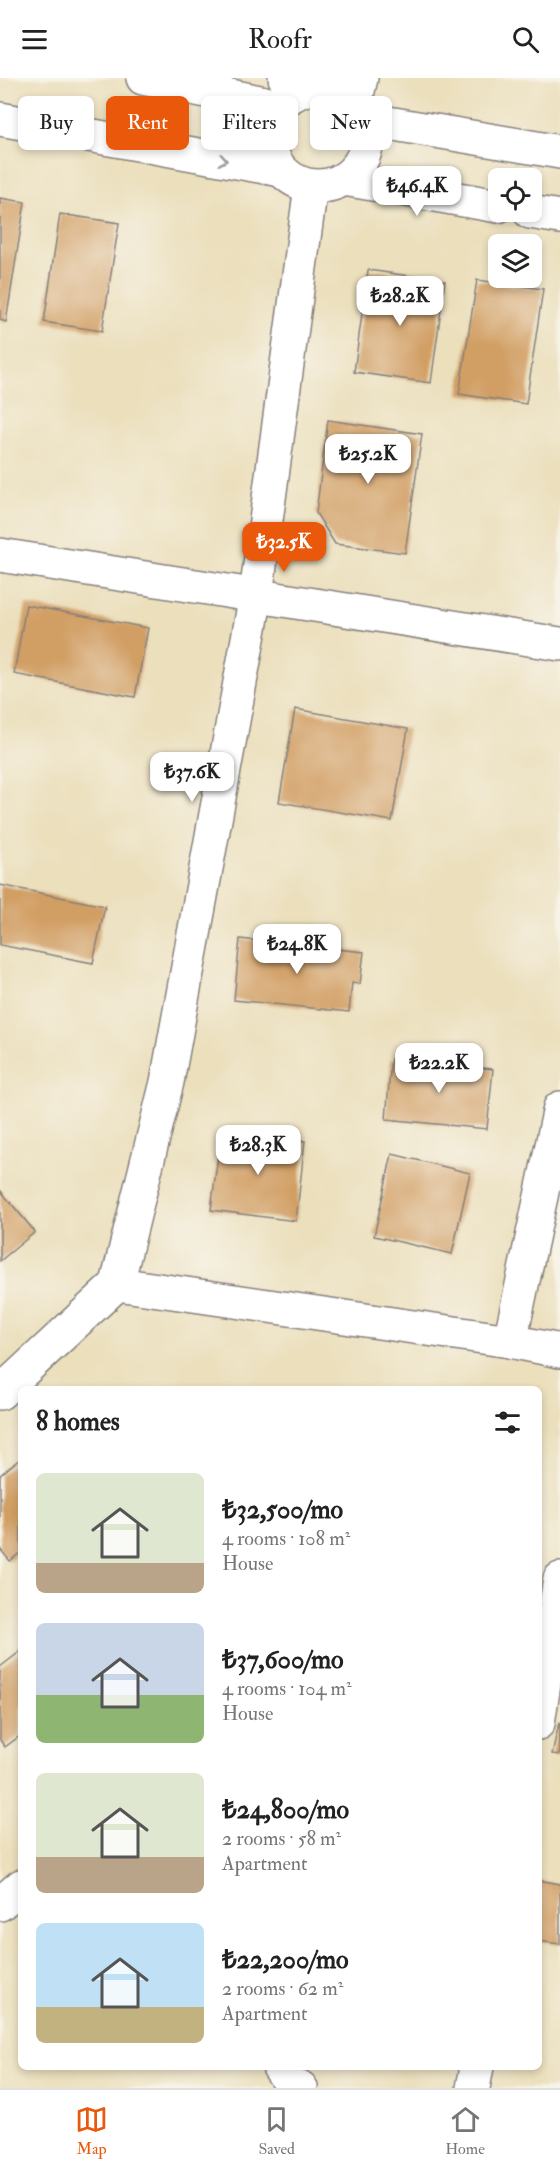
<!DOCTYPE html>
<meta charset="utf-8">
<style>
body{margin:0;font-family:"IM FELL Double Pica",serif;background:#f2f2f2;color:#222;height:100vh;display:flex;flex-direction:column;font-size:22px;white-space:nowrap}
*{box-sizing:border-box;margin:0}
p{font-size:20px;color:#767676}
.icon{flex:none;width:33px;height:33px;fill:none;stroke:currentColor;stroke-width:2;stroke-linecap:round;stroke-linejoin:round}
.map{position:relative;flex:1;overflow:hidden}
.panel{position:absolute;left:18px;top:1308px;width:524px;height:684px;display:flex;flex-direction:column;background:#fff;border-radius:9px;box-shadow:0 3px 9px #0003}
.panel>*{flex:none}
.top-card{position:absolute;left:18px;top:18px;width:525px;height:54px;display:flex;gap:12px}
.buttons{position:absolute;left:488px;top:90px;display:grid;gap:12px}
.buttons a{display:grid;place-items:center;width:54px;height:54px;border-radius:9px;background:#fff;box-shadow:0 3px 9px #0003;font-size:30px}
.price{position:absolute;translate:-50% -51px;padding:0 14px;border-radius:12px;background:#fff;color:#222;font-size:20px;line-height:39px;filter:drop-shadow(0 2px 3px #0008)}
.price::after{content:'';position:absolute;left:50%;top:36px;width:18px;height:14px;margin-left:-9px;background:inherit;clip-path:polygon(0 0,100% 0,50% 100%)}
.price.current{background:#ea580c;color:#fff}
ul{padding:0;list-style:none}
li{display:flex;align-items:center;gap:18px;height:150px;padding:0 18px}
li span{display:grid;place-items:center;flex:none;width:168px;height:120px;border-radius:9px;color:#555}
li>.icon{margin-inline-start:auto}
span .icon{width:72px;height:72px;fill:#fffc;stroke-width:1}
li b{font-size:26px}
h2{display:flex;justify-content:space-between;align-items:center;height:72px;padding:0 18px;font-size:26px}
.pill{padding:0 21px;border-radius:9px;background:#fff;box-shadow:0 3px 9px #0003;font-size:21px;line-height:54px}
.pill.current{background:#ea580c;color:#fff}
header{display:flex;justify-content:space-between;align-items:center;height:78px;padding:0 18px;background:#fff;font-size:27px;font-weight:600}
.tabs{display:flex;justify-content:space-around;align-items:center;height:84px;border-top:2px solid #e0e0e0;background:#fff;font-size:16px;color:#767676}
.tabs a{display:grid;justify-items:center;gap:3px}
.tabs .current{color:#ea580c}
.map>svg:first-child{display:block}
.building{fill:#d19e63}
.lines{fill:none;stroke-linecap:round;stroke-linejoin:round}
.minor-casing{stroke:#86807c;stroke-width:36}
.tertiary-casing{stroke:#86807c;stroke-width:36}
.minor{stroke:#fff;stroke-width:33}
.tertiary{stroke:#fff;stroke-width:33}
.oneway{stroke:#9c9ca7}
</style>
<header><svg class="icon" aria-label="menu" viewBox="0 0 24 24"><path d="M4 6h16M4 12h16M4 18h16"/></svg>Roofr<svg class="icon" aria-label="search" viewBox="0 0 24 24"><circle cx="10" cy="10" r="6"/><path d="M15 15l6 6"/></svg></header>
<div class="map">
<svg width="560" height="2010" viewBox="0 0 560 2010">
<rect width="100%" height="100%" fill="#f7f3e8"/>
<filter id="ink" filterUnits="userSpaceOnUse"><feTurbulence type="fractalNoise" baseFrequency=".0167" numOctaves="2"/><feDisplacementMap in="SourceGraphic" scale="12" xChannelSelector="R" yChannelSelector="G"/><feConvolveMatrix kernelMatrix="1 2 1 2 8 2 1 2 1" color-interpolation-filters="sRGB"/></filter>
<filter id="wash" filterUnits="userSpaceOnUse"><feTurbulence type="fractalNoise" baseFrequency=".008" numOctaves="4" result="noise"/><feDisplacementMap in="SourceGraphic" scale="24" xChannelSelector="R" yChannelSelector="G"/><feGaussianBlur stdDeviation="1.35" result="paint"/><feColorMatrix in="noise" values="0 0 0 0 0 0 0 0 0 0 0 0 0 0 0 0 0 1.4 0 .05"/><feComposite in="paint" operator="in"/></filter>
<g filter="url(#wash)">
<rect width="100%" height="100%" fill="#ebdfbc"/>
<g id="blocks">
<g class="building">
<path d="M0,120L25,124L6,244L0,242Z"/>
<path d="M60,136L119,145L102,253L44,244Z"/>
<path d="M368,192L445,203L431,305L354,294Z"/>
<path d="M477,202L543,211L526,326L459,316Z"/>
<path d="M328,342L422,356L405,475L335,466L316,435Z"/>
<path d="M26,527L148,550L135,619L14,596Z"/>
<path d="M295,631L408,651L392,743L279,724Z"/>
<path d="M0,807L105,828L93,885L0,867Z"/>
<path d="M240,861L364,874L360,906L352,905L349,934L234,922Z"/>
<path d="M391,981L493,991L487,1051L386,1041Z"/>
<path d="M221,1053L305,1063L296,1143L211,1132Z"/>
<path d="M392,1076L470,1095L452,1176L374,1158Z"/>
<path d="M0,1112L35,1154L0,1183Z"/>
<path d="M21,1380V1474L10,1483L0,1471V1397Z"/>
<path d="M21,1573V1657L5,1669L0,1662V1589Z"/>
<path d="M559,1645H560V1677L552,1676Z"/>
<path d="M538,1802L560,1806V1866L538,1863L541,1837H538Z"/>
</g>
</g>
</g>
<g filter="url(#ink)">
<use href="#blocks" fill-opacity="0" stroke="#86807c" stroke-width="1.5"/>
<g class="lines">
<defs>
<g id="minor">
<path d="M285,0L293,17"/>
<path d="M355,26L361,0"/>
<path d="M0,477L560,566"/>
<path d="M117,1206L510,1263L560,1273"/>
<path d="M510,1263L560,1030"/>
<path d="M0,1315L117,1206L167,1004L256,517L311,108"/>
<path d="M538,1645L560,1501"/>
<path d="M0,1826L21,1808"/>
<path d="M279,1989L293,2009L301,2010"/>
<path d="M473,2010L477,1989"/>
</g>
<g id="tertiary">
<path d="M143,0L279,28"/>
<circle cx="318" cy="59" r="49"/>
<path d="M0,41L281,92"/>
<path d="M364,41L560,74"/>
<path d="M344,101L498,128"/>
<path d="M530,134L560,139"/>
</g>
</defs>
<use href="#minor" class="minor-casing"/>
<use href="#tertiary" class="tertiary-casing"/>
<use href="#minor" class="minor"/>
<use href="#tertiary" class="tertiary"/>
</g>
<defs><path id="oneway-chevron" d="M-2-3.5L2.5 0L-2 3.5" fill="none" stroke-width="1.6" stroke-linecap="round" stroke-linejoin="round" transform="scale(1.5)"/></defs>
<use class="oneway" href="#oneway-chevron" transform="translate(223 82) rotate(10)"/>
</g>
</svg>
<div class="buttons">
<a><svg class="icon" aria-label="locate" viewBox="0 0 24 24"><circle cx="12" cy="12" r="6"/><path d="M12 2v4M12 18v4M2 12h4M18 12h4"/></svg></a>
<a><svg class="icon" aria-label="layers" viewBox="0 0 24 24"><path d="M12 4l9 5-9 5-9-5zM3 14l9 5 9-5"/></svg></a>
</div>
<b class="price" style="left:417px;top:139px">₺46.4K</b>
<b class="price" style="left:400px;top:249px">₺28.2K</b>
<b class="price" style="left:368px;top:407px">₺25.2K</b>
<b class="price current" style="left:284px;top:495px">₺32.5K</b>
<b class="price" style="left:192px;top:725px">₺37.6K</b>
<b class="price" style="left:297px;top:897px">₺24.8K</b>
<b class="price" style="left:439px;top:1016px">₺22.2K</b>
<b class="price" style="left:258px;top:1098px">₺28.3K</b>
<div class="top-card">
<a class="pill">Buy</a>
<a class="pill current">Rent</a>
<a class="pill">Filters</a>
<a class="pill">New</a>
</div>
<section class="panel">
<h2>8 homes<svg class="icon" aria-label="filters" viewBox="0 0 24 24"><path d="M4 7h16M4 17h16"/><circle cx="9" cy="7" r="2"/><circle cx="15" cy="17" r="2"/></svg></h2>
<ul>
<li><span style="background:linear-gradient(#dfe7d0 75%,#b9a48a 0)"><svg class="icon" aria-label="home" viewBox="0 0 24 24"><path d="M3 11l9-7 9 7M6 9v11h12V9"/></svg></span><div><b>₺32,500/mo</b><p>4 rooms · 108 m²</p><p>House</p></div></li>
<li><span style="background:linear-gradient(#c9d6e8 60%,#8fb573 0)"><svg class="icon" aria-label="home" viewBox="0 0 24 24"><path d="M3 11l9-7 9 7M6 9v11h12V9"/></svg></span><div><b>₺37,600/mo</b><p>4 rooms · 104 m²</p><p>House</p></div></li>
<li><span style="background:linear-gradient(#dfe7d0 70%,#b9a48a 0)"><svg class="icon" aria-label="home" viewBox="0 0 24 24"><path d="M3 11l9-7 9 7M6 9v11h12V9"/></svg></span><div><b>₺24,800/mo</b><p>2 rooms · 58 m²</p><p>Apartment</p></div></li>
<li><span style="background:linear-gradient(#bfe0f5 70%,#c2b280 0)"><svg class="icon" aria-label="home" viewBox="0 0 24 24"><path d="M3 11l9-7 9 7M6 9v11h12V9"/></svg></span><div><b>₺22,200/mo</b><p>2 rooms · 62 m²</p><p>Apartment</p></div></li>
</ul>
</section>
</div>
<nav class="tabs">
<a class="current"><svg class="icon" aria-label="map" viewBox="0 0 24 24"><path d="M3 6l6-2 6 2 6-2v14l-6 2-6-2-6 2zM9 4v14M15 6v14"/></svg>Map</a>
<a><svg class="icon" aria-label="saved" viewBox="0 0 24 24"><path d="M7 4h10v16l-5-4-5 4z"/></svg>Saved</a>
<a><svg class="icon" aria-label="home" viewBox="0 0 24 24"><path d="M3 11l9-7 9 7M6 9v11h12V9"/></svg>Home</a>
</nav>
